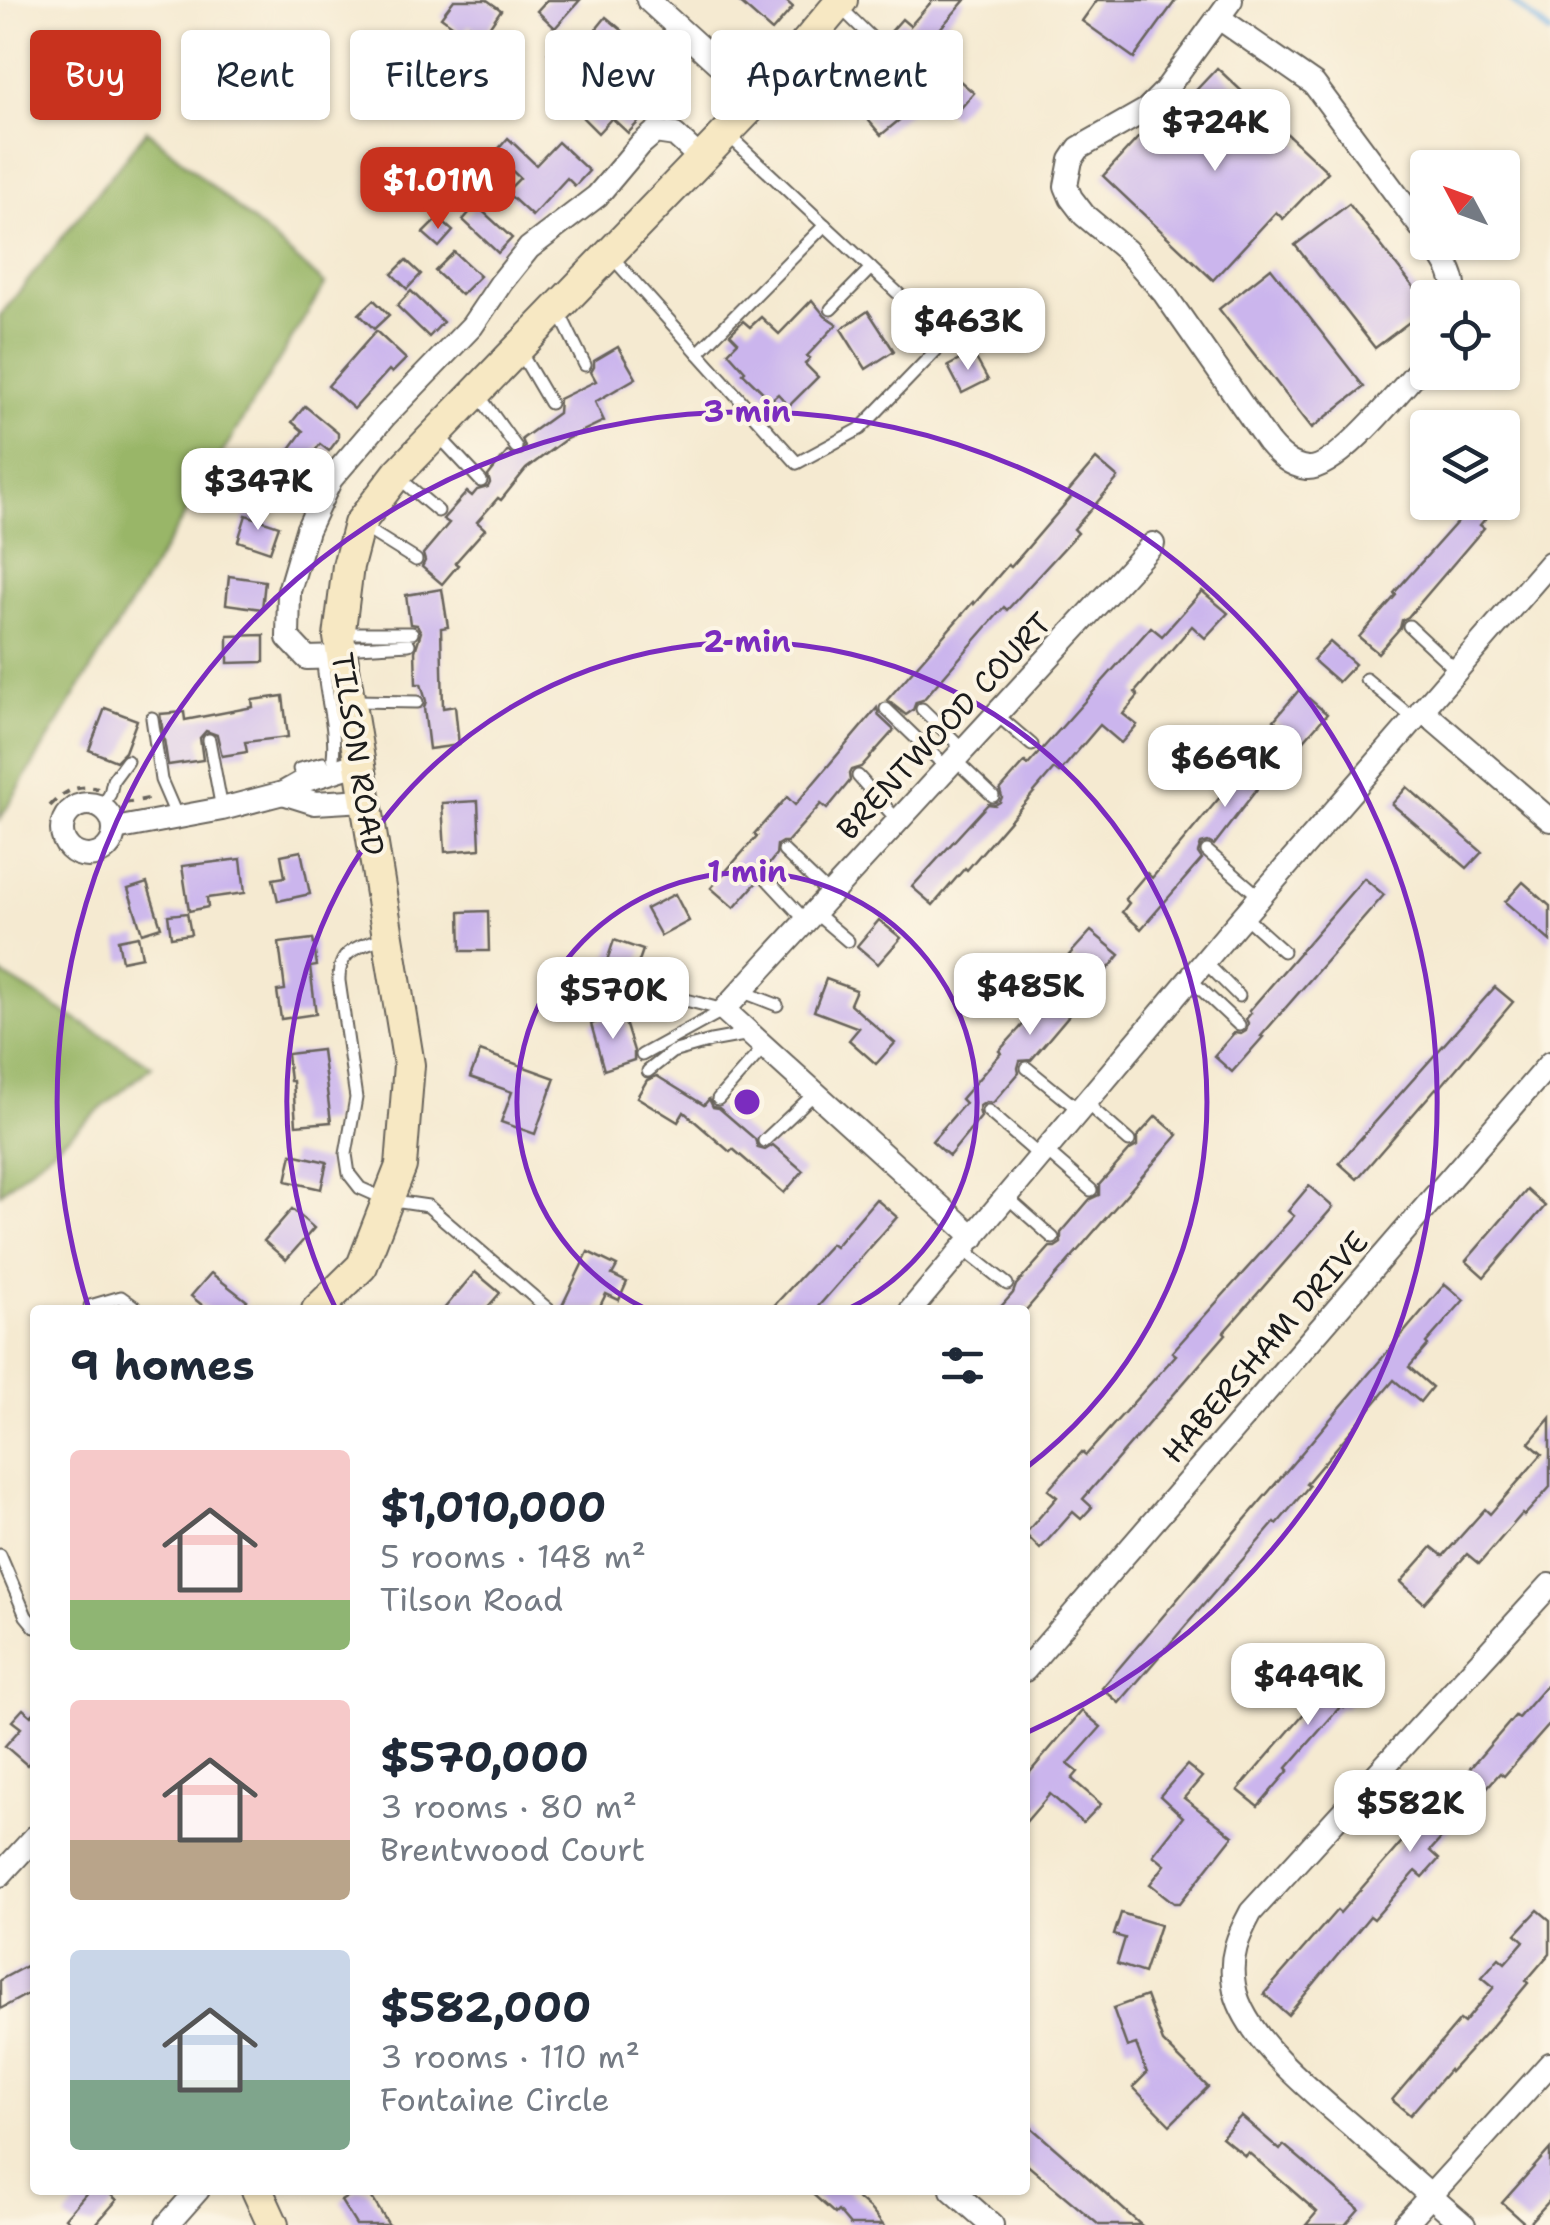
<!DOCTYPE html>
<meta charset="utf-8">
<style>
body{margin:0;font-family:"Shantell Sans",sans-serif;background:#f2f2f3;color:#1f2937;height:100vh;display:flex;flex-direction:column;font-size:38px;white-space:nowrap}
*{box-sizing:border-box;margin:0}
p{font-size:32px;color:#747a83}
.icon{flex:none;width:55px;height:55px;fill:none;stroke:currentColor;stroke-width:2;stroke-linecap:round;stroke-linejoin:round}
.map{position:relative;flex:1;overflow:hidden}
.panel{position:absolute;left:30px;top:1305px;width:1000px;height:890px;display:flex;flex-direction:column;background:#fff;border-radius:10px;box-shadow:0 2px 8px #0004}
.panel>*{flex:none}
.banner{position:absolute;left:30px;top:30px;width:1000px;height:90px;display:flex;gap:20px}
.needle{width:65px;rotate:311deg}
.buttons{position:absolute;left:1410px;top:150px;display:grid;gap:20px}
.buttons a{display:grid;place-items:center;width:110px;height:110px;border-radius:10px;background:#fff;box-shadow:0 2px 8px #0004;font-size:50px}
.price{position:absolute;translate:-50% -85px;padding:0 22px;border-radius:20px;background:#fff;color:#222;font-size:32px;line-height:65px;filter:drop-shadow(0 2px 5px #0008)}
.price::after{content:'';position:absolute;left:50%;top:60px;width:30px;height:22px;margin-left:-15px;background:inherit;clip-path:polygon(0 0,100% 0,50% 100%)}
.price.current{background:#c8321e;color:#fff}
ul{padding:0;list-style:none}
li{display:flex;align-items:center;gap:30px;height:250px;padding:0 40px}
li span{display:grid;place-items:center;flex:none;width:280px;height:200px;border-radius:10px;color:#555}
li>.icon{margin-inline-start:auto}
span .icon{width:120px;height:120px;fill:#fffc;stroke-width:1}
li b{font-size:42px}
h2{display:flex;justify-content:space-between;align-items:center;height:120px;padding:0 40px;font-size:42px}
.pill{padding:0 35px;border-radius:10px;background:#fff;box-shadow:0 2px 8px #0004;font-size:35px;line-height:90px}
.pill.current{background:#c8321e;color:#fff}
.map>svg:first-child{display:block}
.forest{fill:#99b668;stroke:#5a6942;stroke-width:2.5}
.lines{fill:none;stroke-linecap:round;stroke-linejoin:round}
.stream{stroke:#72afe4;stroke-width:6}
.building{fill:#cbb5ed}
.lane-casing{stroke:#68645b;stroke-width:15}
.street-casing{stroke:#68645b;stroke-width:26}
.secondary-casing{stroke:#68645b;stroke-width:34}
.path{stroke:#68645b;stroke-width:4;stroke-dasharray:8 8;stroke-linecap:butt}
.lane{stroke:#fff;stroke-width:11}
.street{stroke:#fff;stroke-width:22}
.secondary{stroke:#f7e8c3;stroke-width:30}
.ring{fill:none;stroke:#7b2cbf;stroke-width:5}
.labels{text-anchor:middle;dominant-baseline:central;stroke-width:8;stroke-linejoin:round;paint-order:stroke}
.street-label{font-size:30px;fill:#1c1c1c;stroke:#fcf5e5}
.centre{fill:#7b2cbf;stroke:#fcf5e5;stroke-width:5}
.ring-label{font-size:30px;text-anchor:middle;font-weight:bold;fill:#7b2cbf;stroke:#fcf5e5;stroke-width:8;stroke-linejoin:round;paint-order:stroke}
</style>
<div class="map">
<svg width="1550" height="2225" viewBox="0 0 1550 2225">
<rect width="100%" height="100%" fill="#fcf5e5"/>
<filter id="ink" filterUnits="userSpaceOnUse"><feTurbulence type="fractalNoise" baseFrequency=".01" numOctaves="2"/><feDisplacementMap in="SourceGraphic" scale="20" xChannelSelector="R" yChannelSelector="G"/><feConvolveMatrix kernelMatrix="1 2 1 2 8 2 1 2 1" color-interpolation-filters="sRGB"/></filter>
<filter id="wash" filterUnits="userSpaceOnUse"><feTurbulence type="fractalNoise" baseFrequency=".0048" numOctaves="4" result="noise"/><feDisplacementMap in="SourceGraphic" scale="40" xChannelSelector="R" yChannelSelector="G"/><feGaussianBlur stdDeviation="2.25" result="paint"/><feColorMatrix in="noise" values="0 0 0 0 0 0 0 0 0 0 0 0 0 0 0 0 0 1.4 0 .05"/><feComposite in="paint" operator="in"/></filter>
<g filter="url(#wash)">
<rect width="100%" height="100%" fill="#f5ead1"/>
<g class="forest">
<path d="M147,130L325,284L0,819V316Z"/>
<path d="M0,973L152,1066L0,1193Z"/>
</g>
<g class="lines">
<path class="stream" d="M1511,0L1550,33"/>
</g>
<g id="blocks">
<g class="building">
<path d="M454,0H487L501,10L483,36L469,25L463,33L441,17Z"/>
<path d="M547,0H580L555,28L537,11Z"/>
<path d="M737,0H785L793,7L772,31Z"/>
<path d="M933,0H965L939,30L946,35L940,42L950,51L939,63L974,93L953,117L935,101L940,95L935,87L895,47L898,44L888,35L902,19L910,26Z"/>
<path d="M1097,0H1176L1134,58L1082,21Z"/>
<path d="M606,17L677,76L663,91L646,76L624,101L642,118L628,133L612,118L598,133L583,118L618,81L580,49Z"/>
<path d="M563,37L578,50L563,67L548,53Z"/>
<path d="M1217,68L1328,172L1283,219L1276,212L1213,280L1103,176L1147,128L1154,135Z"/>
<path d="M886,84L909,112L881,135L858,108Z"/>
<path d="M508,138L536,165L558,142L589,171L575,186L567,178L532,216L506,192L520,178L494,154Z"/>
<path d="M464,168L480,182L466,198L450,184Z"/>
<path d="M1349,204L1428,306V308L1375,348L1295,245Z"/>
<path d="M476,205L512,238L498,253L463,220Z"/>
<path d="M438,218L453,231L439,247L423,233Z"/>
<path d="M454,252L480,276L461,295L435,271Z"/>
<path d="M406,260L421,274L407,289L392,274Z"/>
<path d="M1271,268L1364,387L1312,428L1219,309Z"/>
<path d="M411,291L443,322L429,337L397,306Z"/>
<path d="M374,300L389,315L374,329L359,314Z"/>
<path d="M812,300L825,316L837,324L807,356L810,358L805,364L818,377L789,406L778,394L771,400L743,373L745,371L728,352L738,342L730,334L743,321L750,327L761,317L779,334Z"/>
<path d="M868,311L894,351L866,369L841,329Z"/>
<path d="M376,331L406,359L392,373L389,370L354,409L328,386Z"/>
<path d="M618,347L636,378L595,402L604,421L566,439L526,469L501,500L498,498L477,522L485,529L455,563L458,565L442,584L422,567L425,561L423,554L449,523L443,519L467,492L472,496L477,490L488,487L490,483L488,476L508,451L513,456L522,454L525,447L522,439L558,413L559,399L596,381L591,372L594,367V361Z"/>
<path d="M973,353L988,380L962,393L948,366Z"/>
<path d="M305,406L338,433V439L329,451L320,444L300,472L309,479L296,496L259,469L270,453L281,461L303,431L292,422Z"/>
<path d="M1096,459L1118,478L1074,529L1078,533L1007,610L1004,607L923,700L916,702L913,710L906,715L887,700L973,602L974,604L1008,565L1011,567L1072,496L1068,492Z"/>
<path d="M1475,502H1499L1480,525L1484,528L1408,617L1402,620L1400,628L1378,653L1359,637L1396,595L1394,593Z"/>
<path d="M246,515L279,526L270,552L238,541Z"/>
<path d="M229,576L265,581L262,609L226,604Z"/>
<path d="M442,589L448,627L441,628L443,708L455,706L459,745L429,749L424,708L426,701L421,684H416L415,651L421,632L417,625L410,624L406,595Z"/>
<path d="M1202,591L1228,613L1205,638L1192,626L1135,692L1138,696L1123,714L1137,725L1121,743L1100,725L1059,773L1054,769L967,870L965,868L933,905L912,887L988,804L995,805L1000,802L1002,797L1000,790L1025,762L1028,765L1151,627L1162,636Z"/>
<path d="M264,635V662L228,663V636Z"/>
<path d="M1330,642L1355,664L1338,682L1313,660Z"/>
<path d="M1299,690L1327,714L1267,783L1264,780L1214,845L1208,842L1201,844L1198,853L1202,859L1141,929L1122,912L1129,903L1125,899L1147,873L1152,878L1231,784L1233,785L1283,728L1274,720Z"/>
<path d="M283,696L288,737L245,742L247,752L222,756L217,735L206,731L200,738L203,760L168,765L160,714L184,712L185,720L253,707L252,700Z"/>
<path d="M105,708L137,720L125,752L116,761L89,750Z"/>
<path d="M877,708L879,716L894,730L861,767L851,770L849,774L850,781L827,809L821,804L787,842H782L777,845L776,855L766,868L758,871L756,875L757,882L734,908L711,888L757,836L754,834L787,797L795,805Z"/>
<path d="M1407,787L1482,852L1467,868L1392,804Z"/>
<path d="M478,801L480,849L445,852L442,803Z"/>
<path d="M301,851L310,894L278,901L273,879L285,877L281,855Z"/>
<path d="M241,859L245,893L207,898L208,907L189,911L182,866Z"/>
<path d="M1364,878L1384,895L1261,1036L1263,1037L1232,1072L1214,1056L1234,1033L1241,1034L1246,1031L1248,1023L1246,1019L1251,1013L1249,1011Z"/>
<path d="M1523,882L1550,906V941L1505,902Z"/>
<path d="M147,883L161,927L142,933L128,889Z"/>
<path d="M675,894L689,921L661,936L646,909Z"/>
<path d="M488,911L489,951H461L460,912Z"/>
<path d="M187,913L191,934L171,937L168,915Z"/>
<path d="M879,920L901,938L878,964L857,946Z"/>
<path d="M1091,931L1120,955L1031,1060L1020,1061L1018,1068L1019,1073L993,1103L986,1102L980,1106L979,1110L981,1117L949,1156L932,1141L965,1103L961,1099L1001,1053L999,1051L1079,963L1069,955Z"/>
<path d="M138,936L142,957L122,961L118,940Z"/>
<path d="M313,939L317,966L310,967L316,1014L281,1019L277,991L285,990L279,943Z"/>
<path d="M614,940L643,950L633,978L627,984L628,992L600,981Z"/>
<path d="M826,979L856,990L850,1004L895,1043L876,1064L849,1040L859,1028L814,1011Z"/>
<path d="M1495,987L1513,1002L1438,1090L1436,1088L1357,1179L1339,1163Z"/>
<path d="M622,1013L634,1051V1060L604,1070L591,1024Z"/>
<path d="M322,1050L331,1122L296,1125L293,1081H290L287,1054Z"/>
<path d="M480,1051L555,1078L535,1134L501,1122L512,1092L470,1077Z"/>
<path d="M657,1076L704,1105L709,1099L713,1107L719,1108L755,1139L758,1148L765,1150L773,1145L803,1171L784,1193L733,1149L730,1152L684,1112L678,1122L637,1097L647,1080Z"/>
<path d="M1156,1116L1178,1135L1026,1310H998L1013,1293L1016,1285L1050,1247H1055L1061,1243V1233L1090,1199L1099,1195V1185L1130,1150L1137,1146V1137Z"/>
<path d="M292,1154L327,1162L321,1189L286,1181Z"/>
<path d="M1309,1186L1333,1207L1224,1332L1226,1334L1083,1499L1092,1507L1081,1519L1073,1512L1040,1549L1025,1534L1057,1497L1048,1490L1082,1452L1086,1455L1176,1355L1172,1352L1294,1216L1288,1211Z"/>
<path d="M1527,1190L1545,1206L1484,1277L1466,1261Z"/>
<path d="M876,1199L897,1217L815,1310H770L831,1244L835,1247Z"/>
<path d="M292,1209L314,1228L286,1260L264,1241Z"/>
<path d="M588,1252L617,1266L612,1275L627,1282L619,1300L606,1294L598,1310H560Z"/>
<path d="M475,1272L500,1293L485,1310H443Z"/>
<path d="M211,1273L247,1301L240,1310H208L191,1296Z"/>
<path d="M1445,1284L1464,1300L1426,1343L1428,1345L1409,1367L1432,1387L1420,1402L1394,1380L1306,1484L1309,1486L1277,1524L1275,1522L1119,1703L1102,1688Z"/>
<path d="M1550,1418V1487L1524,1516L1522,1514L1479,1564L1467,1554L1424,1603L1401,1582L1432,1547L1443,1556L1485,1509L1490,1514L1542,1454L1529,1443Z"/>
<path d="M1357,1652L1377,1670L1344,1708L1341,1706L1287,1768L1289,1770L1258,1806L1238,1790Z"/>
<path d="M1550,1681V1724L1504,1776L1500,1773L1430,1851L1439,1859L1423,1877L1416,1871L1374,1919L1370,1916L1288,2015L1264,1994L1337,1910L1340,1913L1427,1813L1430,1815L1515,1716L1518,1718Z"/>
<path d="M23,1709L31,1716L35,1712V1756L27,1765L5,1746L21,1728L12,1721Z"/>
<path d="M1082,1711L1101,1727L1068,1764L1078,1772L1072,1779L1101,1804L1083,1823L1050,1794L1025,1823V1778Z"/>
<path d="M1187,1765L1202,1777L1184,1798L1233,1836L1180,1903H1174L1150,1884L1165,1865L1153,1855L1183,1817L1160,1796Z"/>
<path d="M1538,1910L1550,1920V1953L1526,1981L1528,1983L1493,2025L1450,2072L1449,2070L1410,2115L1392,2100L1460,2020L1464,2023L1494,1987L1482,1977L1499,1958L1505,1963L1524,1941L1516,1934Z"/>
<path d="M1121,1913L1160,1925L1144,1973L1117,1964L1125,1938L1114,1935Z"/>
<path d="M26,1966L35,1983V1990L0,2009V1980Z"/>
<path d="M1146,1996L1163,2042L1208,2087L1170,2125L1133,2087L1147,2073L1136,2044L1127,2047L1113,2008Z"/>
<path d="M1241,2116L1280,2150L1284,2145L1359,2209L1345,2225H1306L1317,2212L1248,2152L1245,2156L1222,2137Z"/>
<path d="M1025,2122L1064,2156L1141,2225H1099L1025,2163Z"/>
<path d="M1550,2149V2200L1527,2225L1502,2203Z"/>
<path d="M89,2190H105L117,2200L95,2225H73L65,2218Z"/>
<path d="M358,2190H367L389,2225H356L341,2201Z"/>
<path d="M808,2190H848L871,2210L883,2225H850L838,2211L835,2214Z"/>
</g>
</g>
</g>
<g filter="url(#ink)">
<use href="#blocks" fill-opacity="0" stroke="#68645b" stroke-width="2.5"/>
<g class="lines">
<defs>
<g id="lane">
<path d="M838,5L928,93"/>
<path d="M612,257L797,463L860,429L947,339L726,133"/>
<path d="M831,309L871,268"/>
<path d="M558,310L585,365"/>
<path d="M519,350L550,403"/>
<path d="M698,353L825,225"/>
<path d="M478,394L516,447"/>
<path d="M436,433L481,481"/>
<path d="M399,478L438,511"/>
<path d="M360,525L416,560"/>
<path d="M1409,626L1456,670"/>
<path d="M341,633H412"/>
<path d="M341,648L409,644"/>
<path d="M323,657C323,691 337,725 333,758"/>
<path d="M1366,679L1414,719"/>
<path d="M354,701L417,702"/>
<path d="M886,709L947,768"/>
<path d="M922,709L964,750"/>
<path d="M996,714L1032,745"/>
<path d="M152,718L161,780L177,817"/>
<path d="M209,740L222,809"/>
<path d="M954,759L993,796"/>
<path d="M299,769L323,763"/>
<path d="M858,776L898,821"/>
<path d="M101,808L110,794L113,780L127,761"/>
<path d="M784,851L830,895"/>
<path d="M1207,851L1260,897"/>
<path d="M765,877L806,921"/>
<path d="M814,912L848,941"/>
<path d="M1244,916L1283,951"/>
<path d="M385,937C359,947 338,949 339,981L356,1098L346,1154L349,1174L360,1188L387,1200L428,1206L549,1310"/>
<path d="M1205,962L1239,996"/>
<path d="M1190,979L1239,1025"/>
<path d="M636,987L724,1010"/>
<path d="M741,991L777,1005"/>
<path d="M642,1055L724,1010"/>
<path d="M1027,1068L1080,1111"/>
<path d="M648,1071L672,1052L711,1041L750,1034"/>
<path d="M718,1099L764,1047"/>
<path d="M1086,1103L1129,1141"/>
<path d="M988,1111L1041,1157"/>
<path d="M764,1141L815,1093"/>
<path d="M1046,1151L1091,1190"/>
<path d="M1007,1197L1053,1238"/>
<path d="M963,1249L1007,1284"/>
<path d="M90,1306L121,1297L139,1310"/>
<path d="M0,1555L26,1616L35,1627"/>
</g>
<g id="street">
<path d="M648,0L758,100"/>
<path d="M1231,0L1164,92L1146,110L1079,148L1071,160L1066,186L1071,198L1084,215L1127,251L1164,293L1268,442C1278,454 1290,466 1307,468C1337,471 1407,382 1428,359"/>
<path d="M1219,18L1314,84L1428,237"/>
<path d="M1432,242C1444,260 1457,275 1454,298"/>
<path d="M343,657L307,658L288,638L289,591L307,530L331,479L385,416L472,326L501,283L529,248L597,196L640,145L655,132L675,135L701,159"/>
<path d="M1422,710L1550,820"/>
<path d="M283,793L315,803L365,800"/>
<circle cx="88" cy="830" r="26"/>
<path d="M115,829L222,809L283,793L306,780L360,763"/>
<path d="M974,1237L724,1010L1153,544"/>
<path d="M911,1310L1226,936L1550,563"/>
<path d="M1025,1670L1550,1063"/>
<path d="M0,1875L35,1837"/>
<path d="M952,2190L992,2225"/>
<path d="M167,2225L198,2190"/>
<path d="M1404,2225L1550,2064"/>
<path d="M1464,2225C1429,2195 1395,2164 1361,2134C1321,2098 1242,2039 1234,1985C1229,1957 1238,1936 1251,1912L1550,1585"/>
</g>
<g id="secondary">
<path d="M317,1310L362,1266L401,1166L409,1065L339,637L348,566L359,524L398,473L758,100L842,0"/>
<path d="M257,2190L273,2225"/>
</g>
</defs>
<use href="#lane" class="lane-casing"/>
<use href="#street" class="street-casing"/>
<use href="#secondary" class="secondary-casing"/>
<g class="path">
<path d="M124,803L154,798"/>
<path d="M50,806C64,791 78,784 98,789"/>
</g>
<use href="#lane" class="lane"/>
<use href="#street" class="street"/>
<use href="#secondary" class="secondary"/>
</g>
</g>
<g class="ring">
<path d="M648 1310A230 230 0 1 1 846 1310"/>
<path d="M335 1307A460 460 0 1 1 1027 1467"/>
<path d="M89 1309A690 690 0 1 1 1028 1732"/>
</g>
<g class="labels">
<g class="street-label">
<text transform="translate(944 726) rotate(-47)">BRENTWOOD COURT</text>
<text transform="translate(358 754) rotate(81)">TILSON ROAD</text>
<text transform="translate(1265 1347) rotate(-49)">HABERSHAM DRIVE</text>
</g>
</g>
<circle cx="747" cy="1102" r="15" class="centre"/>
<g class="ring-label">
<text x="747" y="422">3 min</text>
<text x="747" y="652">2 min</text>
<text x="747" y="882">1 min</text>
</g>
</svg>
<div class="buttons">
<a><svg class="needle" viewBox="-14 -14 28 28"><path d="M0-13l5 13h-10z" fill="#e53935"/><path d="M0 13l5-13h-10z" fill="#747a83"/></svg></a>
<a><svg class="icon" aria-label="locate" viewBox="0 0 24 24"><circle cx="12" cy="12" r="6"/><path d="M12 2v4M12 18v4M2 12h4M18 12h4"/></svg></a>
<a><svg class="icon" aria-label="layers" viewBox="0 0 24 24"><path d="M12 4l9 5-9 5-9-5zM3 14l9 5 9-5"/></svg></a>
</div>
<b class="price" style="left:1215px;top:174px">$724K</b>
<b class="price current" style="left:438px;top:232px">$1.01M</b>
<b class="price" style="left:968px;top:373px">$463K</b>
<b class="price" style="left:258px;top:533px">$347K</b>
<b class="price" style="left:1225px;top:810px">$669K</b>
<b class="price" style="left:1030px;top:1038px">$485K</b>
<b class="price" style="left:613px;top:1042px">$570K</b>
<b class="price" style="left:1308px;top:1728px">$449K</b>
<b class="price" style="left:1410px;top:1855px">$582K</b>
<div class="banner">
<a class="pill current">Buy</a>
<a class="pill">Rent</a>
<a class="pill">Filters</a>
<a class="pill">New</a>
<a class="pill">Apartment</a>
</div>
<section class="panel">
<h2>9 homes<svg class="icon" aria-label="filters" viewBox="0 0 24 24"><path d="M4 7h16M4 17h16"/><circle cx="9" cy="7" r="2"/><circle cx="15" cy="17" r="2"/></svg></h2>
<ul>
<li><span style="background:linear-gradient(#f6c9c9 75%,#8fb573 0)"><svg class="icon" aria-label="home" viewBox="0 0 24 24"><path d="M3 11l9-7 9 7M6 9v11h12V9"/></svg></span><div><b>$1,010,000</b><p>5 rooms · 148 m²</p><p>Tilson Road</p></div></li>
<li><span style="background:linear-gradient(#f6c9c9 70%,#b9a48a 0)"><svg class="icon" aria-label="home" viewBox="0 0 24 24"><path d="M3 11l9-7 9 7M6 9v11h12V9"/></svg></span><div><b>$570,000</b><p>3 rooms · 80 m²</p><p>Brentwood Court</p></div></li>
<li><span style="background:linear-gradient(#c9d6e8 65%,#7fa58c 0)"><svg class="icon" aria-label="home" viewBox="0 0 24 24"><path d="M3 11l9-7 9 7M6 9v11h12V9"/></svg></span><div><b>$582,000</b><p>3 rooms · 110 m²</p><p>Fontaine Circle</p></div></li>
</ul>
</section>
</div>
